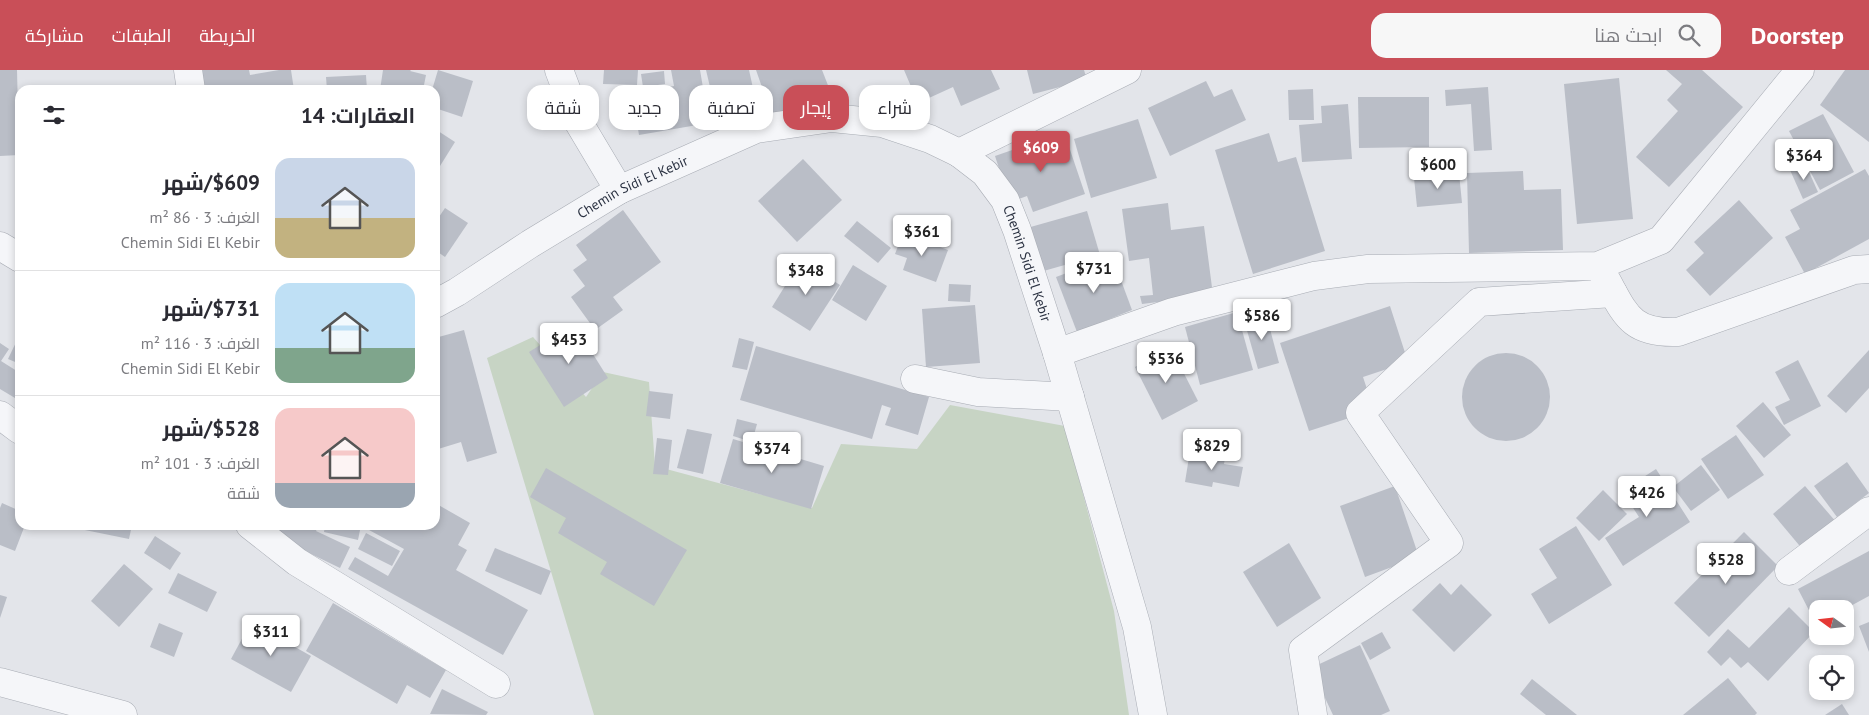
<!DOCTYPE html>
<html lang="ar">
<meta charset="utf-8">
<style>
body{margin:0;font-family:"PT Sans",Cairo,sans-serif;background:#f7f7f7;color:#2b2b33;direction:rtl;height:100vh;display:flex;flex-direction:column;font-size:19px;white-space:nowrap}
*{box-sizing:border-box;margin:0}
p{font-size:16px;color:#7c7c81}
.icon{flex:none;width:28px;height:28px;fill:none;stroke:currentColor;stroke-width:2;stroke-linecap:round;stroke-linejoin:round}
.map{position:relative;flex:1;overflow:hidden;direction:ltr}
.sheet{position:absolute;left:15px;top:15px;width:425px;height:445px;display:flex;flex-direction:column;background:#fff;border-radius:15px;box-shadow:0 2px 8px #0003;direction:rtl}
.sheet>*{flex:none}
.hud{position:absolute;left:455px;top:15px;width:475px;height:45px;direction:rtl;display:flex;gap:10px}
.needle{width:32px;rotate:285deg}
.tools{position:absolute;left:1809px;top:530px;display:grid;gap:10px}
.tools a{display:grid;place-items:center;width:45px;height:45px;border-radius:10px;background:#fff;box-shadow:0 2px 8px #0003;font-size:25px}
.price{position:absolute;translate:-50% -42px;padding:0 11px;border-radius:5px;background:#fff;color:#222;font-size:16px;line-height:32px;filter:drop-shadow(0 1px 2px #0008)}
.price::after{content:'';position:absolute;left:50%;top:30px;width:15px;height:11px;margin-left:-8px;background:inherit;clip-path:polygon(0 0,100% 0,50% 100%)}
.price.active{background:#c94f58;color:#fff}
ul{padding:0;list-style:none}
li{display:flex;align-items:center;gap:15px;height:125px;padding:0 25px}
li+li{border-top:1px solid #e1e1e2}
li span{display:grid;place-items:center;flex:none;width:140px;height:100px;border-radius:15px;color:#555}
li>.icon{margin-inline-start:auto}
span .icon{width:60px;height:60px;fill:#fffc;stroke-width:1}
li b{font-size:21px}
h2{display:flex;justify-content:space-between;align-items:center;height:60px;padding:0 25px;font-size:21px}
.pill{padding:0 18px;border-radius:15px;background:#fff;box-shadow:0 2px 8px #0003;font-size:18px;line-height:45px}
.pill.active{background:#c94f58;color:#fff}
header{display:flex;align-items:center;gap:30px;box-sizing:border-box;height:70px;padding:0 25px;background:#c94f58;color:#fff}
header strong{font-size:24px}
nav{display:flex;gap:28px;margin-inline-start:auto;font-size:18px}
.search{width:350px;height:45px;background:#f7f7f7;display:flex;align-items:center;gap:12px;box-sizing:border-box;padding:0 18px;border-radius:15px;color:#7c7c81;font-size:19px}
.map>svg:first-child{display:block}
.green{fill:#c7d4c4}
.building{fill:#babec7}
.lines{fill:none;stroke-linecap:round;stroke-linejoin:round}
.minor-casing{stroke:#a8acb4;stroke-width:29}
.minor{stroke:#f5f6f9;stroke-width:28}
.labels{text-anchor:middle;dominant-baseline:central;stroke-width:4;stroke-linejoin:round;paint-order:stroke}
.street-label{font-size:14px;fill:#2b3242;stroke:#f2f4f8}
</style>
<header>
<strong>Doorstep</strong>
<div class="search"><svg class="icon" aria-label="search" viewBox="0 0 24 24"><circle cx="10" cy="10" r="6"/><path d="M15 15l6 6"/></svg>ابحث هنا</div>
<nav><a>الخريطة</a><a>الطبقات</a><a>مشاركة</a></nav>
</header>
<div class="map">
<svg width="1869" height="645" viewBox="0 0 1869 645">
<rect width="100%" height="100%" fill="#e3e5ea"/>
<path class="green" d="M533,267L586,327L603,302L649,312L655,396L812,438L841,374L917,379L950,335L1065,356L1114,541L1129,645H594L487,288Z"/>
<g class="building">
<path d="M0,0H17L19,85L0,86Z"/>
<path d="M200,0H249L250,5L279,0H291L294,20H204Z"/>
<path d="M383,0H411L410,1L426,5L423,20H380Z"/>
<path d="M438,0L473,11L462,47L435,38V20H432Z"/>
<path d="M604,0H638L637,15L603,14Z"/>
<path d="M671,0H700L709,53L639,65L632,24L674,16Z"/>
<path d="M706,0H749L758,41L718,51Z"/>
<path d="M756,0H822L831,23L772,46Z"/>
<path d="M904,0H991L1000,19L961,36L953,17L918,33Z"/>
<path d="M1027,0H1084L1087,10L1033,24Z"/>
<path d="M1666,0H1702L1743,37L1669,117L1636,87L1678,41L1667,30L1682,14Z"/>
<path d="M1845,0H1869V72L1820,35Z"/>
<path d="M664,1L665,14L643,17L641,4Z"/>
<path d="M366,5L367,20H327L326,7Z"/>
<path d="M1619,8L1633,149L1577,154L1564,14Z"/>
<path d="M1206,11L1214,27L1232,19L1246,50L1170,86L1148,38Z"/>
<path d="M1488,17L1492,80L1474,81L1471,34L1446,36L1445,20Z"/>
<path d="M1313,19L1314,50H1289L1288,20Z"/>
<path d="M1358,27H1429V77L1359,78Z"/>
<path d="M1348,34L1352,89L1302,92L1299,55L1322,53L1321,36Z"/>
<path d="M1823,44L1854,102L1820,120L1789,61Z"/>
<path d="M1138,49L1157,108L1091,128L1074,69Z"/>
<path d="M435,59L455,72L435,104Z"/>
<path d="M1064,62L1085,124L1033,142L1027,126L1010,132L995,86Z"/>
<path d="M1269,63L1278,92L1296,87L1325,181L1253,204L1215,80Z"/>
<path d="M803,89L842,130L797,172L758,131Z"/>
<path d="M1805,93L1818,122L1803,129L1790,100Z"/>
<path d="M1865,99L1869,106V169L1805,204L1785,167L1800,159L1790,140Z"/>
<path d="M1523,101L1524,120L1561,119L1563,180L1469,183L1467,103Z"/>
<path d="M1459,103L1462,133L1417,137L1414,108Z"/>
<path d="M1739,130L1773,168L1710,226L1686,200L1704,183L1694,172Z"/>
<path d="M1168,133L1171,160L1204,156L1213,225L1142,234L1140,226L1153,225L1149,188L1129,191L1122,139Z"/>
<path d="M445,138L468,153L445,187L435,180V153Z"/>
<path d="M623,140L661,192L613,227L623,240L595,260L571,227L585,216L573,200L587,190L576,175Z"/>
<path d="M1087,141L1100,185L1040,202L1027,158Z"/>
<path d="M857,151L891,178L878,193L844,166Z"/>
<path d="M903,163L948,180L936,212L903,200L907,188L895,184Z"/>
<path d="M1112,186L1132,240L1077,262L1056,207Z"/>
<path d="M801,190L840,215L810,261L772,237Z"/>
<path d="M853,195L887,216L866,251L832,230Z"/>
<path d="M949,214L971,215L970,232L948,231Z"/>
<path d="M975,235L980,293L926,297L922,239Z"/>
<path d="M1390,236L1408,292L1363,307L1374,340L1309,361L1280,273Z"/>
<path d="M1237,242L1253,300L1200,315L1185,257Z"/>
<path d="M1266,244L1279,293L1258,299L1244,250Z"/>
<path d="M574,254L608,308L564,337L529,282Z"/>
<path d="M464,260L497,383L467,392L461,372L435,380V268Z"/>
<path d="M20,264V294L8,289Z"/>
<path d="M739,268L754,272L747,300L732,297Z"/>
<path d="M0,273L9,279L1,291L20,303V331L0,319Z"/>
<path d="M756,276L929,327L918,365L885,355L891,338L882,335L872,369L740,330Z"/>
<path d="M1171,278L1198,331L1162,350L1135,297Z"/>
<path d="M1869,280V318L1846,343L1827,326Z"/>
<circle cx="1506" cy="327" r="44"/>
<path d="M1798,290L1821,336L1784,355L1775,337L1790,330L1775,302Z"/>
<path d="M649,321L673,324L670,349L646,346Z"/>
<path d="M1763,332L1791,365L1764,388L1736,356Z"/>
<path d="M737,349L757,354L752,372L733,366Z"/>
<path d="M687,359L712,364L703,404L677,398Z"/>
<path d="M1736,365L1764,405L1728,429L1701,389Z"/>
<path d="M657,368L672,370L668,405L653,404Z"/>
<path d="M733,369L824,396L811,439L720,413Z"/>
<path d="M1190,381L1225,388L1224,394L1243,397L1239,417L1213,412L1212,417L1185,412Z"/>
<path d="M1847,392L1869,423L1837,447L1814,416Z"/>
<path d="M1701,395L1720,420L1691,441L1673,417Z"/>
<path d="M546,398L687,480L654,536L600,504L607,492L558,463L566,448L530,427Z"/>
<path d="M1656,399L1690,452L1623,496L1605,468L1639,447L1622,421Z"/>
<path d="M1395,416L1419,487L1365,507L1340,436Z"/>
<path d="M1805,416L1837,453L1804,481L1773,444Z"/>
<path d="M1603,420L1627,444L1599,471L1576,448Z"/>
<path d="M2,433L20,441V455H25L15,481L0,475V438Z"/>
<path d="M435,433L470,453L458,475L467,480L456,500L528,540L503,585L348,499L355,487L388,506L404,479L369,460L371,455H435Z"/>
<path d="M75,455H132L129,469L75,458Z"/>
<path d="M282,455H319L316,461L350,477L340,498L276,467Z"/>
<path d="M325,455H361L358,470L324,462Z"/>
<path d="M1576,456L1612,515L1549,554L1531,524L1557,508L1539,479Z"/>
<path d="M1744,462L1778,496L1709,567L1674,533Z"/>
<path d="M366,463L400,481L392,496L358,479Z"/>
<path d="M155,466L181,483L170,500L144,483Z"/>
<path d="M1289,473L1321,528L1277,557L1243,502Z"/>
<path d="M495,478L551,501L541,525L485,501Z"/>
<path d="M1869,481V526L1845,539H1818V553L1816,554L1798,519Z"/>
<path d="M124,494L153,519L119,557L91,531Z"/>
<path d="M178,503L217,522L207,542L168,523Z"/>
<path d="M1440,513L1451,525L1461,514L1492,545L1454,582L1412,540Z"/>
<path d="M0,525L7,527L0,548Z"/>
<path d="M333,533L446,600L430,628L407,615L397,634L306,581Z"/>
<path d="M1789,537L1814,562L1768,611L1748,592L1741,598L1730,587L1721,596L1707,582L1728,559L1749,578Z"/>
<path d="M251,552L311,586L291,622L231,589Z"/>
<path d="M1869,552V582L1859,556Z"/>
<path d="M159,553L183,563L174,587L150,577Z"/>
<path d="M1382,562L1391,578L1370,590L1361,573Z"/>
<path d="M1360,575L1390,641L1381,645H1333L1311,598Z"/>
<path d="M1728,608L1757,643L1755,645H1683Z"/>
<path d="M1532,609L1577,645H1546L1520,624Z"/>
<path d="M442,619L488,642L486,645L430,644Z"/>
<path d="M1842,634L1849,645H1825Z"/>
</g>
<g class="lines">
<defs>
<g id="minor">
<path d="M188,0L191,20"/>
<path d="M559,0L579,53L619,120"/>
<path d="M959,83L1127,0"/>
<path d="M0,176L20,188"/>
<path d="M1604,206C1625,243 1629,264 1678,262L1854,200L1869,199"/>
<path id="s1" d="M435,234L457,222L530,174L619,120L756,59L832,48L882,53L930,69L959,83L985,103L1005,130L1017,160L1057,283L1137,557L1153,645"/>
<path d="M1057,283L1173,242L1314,206L1368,199L1598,196L1661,170L1800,0"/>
<path d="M915,309L978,322L1070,327"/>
<path d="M0,345L20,360"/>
<path d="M250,455L297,492L496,614"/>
<path d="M1789,501L1869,441"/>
<path d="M0,612L123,645"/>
<path d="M1313,645L1303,580L1449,473L1360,343L1479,232L1613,223"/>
</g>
</defs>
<use href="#minor" class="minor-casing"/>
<use href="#minor" class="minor"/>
</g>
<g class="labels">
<g class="street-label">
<text stroke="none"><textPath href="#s1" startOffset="230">Chemin Sidi El Kebir</textPath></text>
<text stroke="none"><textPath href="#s1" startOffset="710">Chemin Sidi El Kebir</textPath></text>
</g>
</g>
</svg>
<div class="tools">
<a><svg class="needle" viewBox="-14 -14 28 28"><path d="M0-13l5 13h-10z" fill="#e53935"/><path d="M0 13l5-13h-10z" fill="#7c7c81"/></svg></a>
<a><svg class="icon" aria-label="locate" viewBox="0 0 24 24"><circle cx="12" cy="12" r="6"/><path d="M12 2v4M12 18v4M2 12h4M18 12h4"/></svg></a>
</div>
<b class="price active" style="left:1041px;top:103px">$609</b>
<b class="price" style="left:1804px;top:111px">$364</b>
<b class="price" style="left:1438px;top:120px">$600</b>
<b class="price" style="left:922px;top:187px">$361</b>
<b class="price" style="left:1094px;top:224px">$731</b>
<b class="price" style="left:806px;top:226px">$348</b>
<b class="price" style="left:1262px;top:271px">$586</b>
<b class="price" style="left:569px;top:295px">$453</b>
<b class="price" style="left:1166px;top:314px">$536</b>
<b class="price" style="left:1212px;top:401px">$829</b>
<b class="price" style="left:772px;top:404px">$374</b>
<b class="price" style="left:1647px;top:448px">$426</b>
<b class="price" style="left:1726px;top:515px">$528</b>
<b class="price" style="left:271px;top:587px">$311</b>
<div class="hud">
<a class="pill">شراء</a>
<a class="pill active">إيجار</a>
<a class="pill">تصفية</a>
<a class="pill">جديد</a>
<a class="pill">شقة</a>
</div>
<section class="sheet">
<h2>العقارات: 14<svg class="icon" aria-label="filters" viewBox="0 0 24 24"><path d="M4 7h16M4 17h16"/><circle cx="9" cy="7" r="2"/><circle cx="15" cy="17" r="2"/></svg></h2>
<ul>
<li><span style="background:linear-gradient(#c9d6e8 60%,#c2b280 0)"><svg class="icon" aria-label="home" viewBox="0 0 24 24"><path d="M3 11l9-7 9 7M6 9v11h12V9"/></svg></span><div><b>$609/شهر</b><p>الغرف: 3 · 86 m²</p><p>Chemin Sidi El Kebir</p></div></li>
<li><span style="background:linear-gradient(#bfe0f5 65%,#7fa58c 0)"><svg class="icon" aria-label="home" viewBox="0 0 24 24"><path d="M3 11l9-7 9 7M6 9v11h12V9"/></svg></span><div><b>$731/شهر</b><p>الغرف: 3 · 116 m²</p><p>Chemin Sidi El Kebir</p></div></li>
<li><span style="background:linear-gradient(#f6c9c9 75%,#9aa5b1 0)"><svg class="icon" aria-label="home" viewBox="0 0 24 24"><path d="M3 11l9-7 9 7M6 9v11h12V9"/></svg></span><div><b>$528/شهر</b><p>الغرف: 3 · 101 m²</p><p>شقة</p></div></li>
</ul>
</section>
</div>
